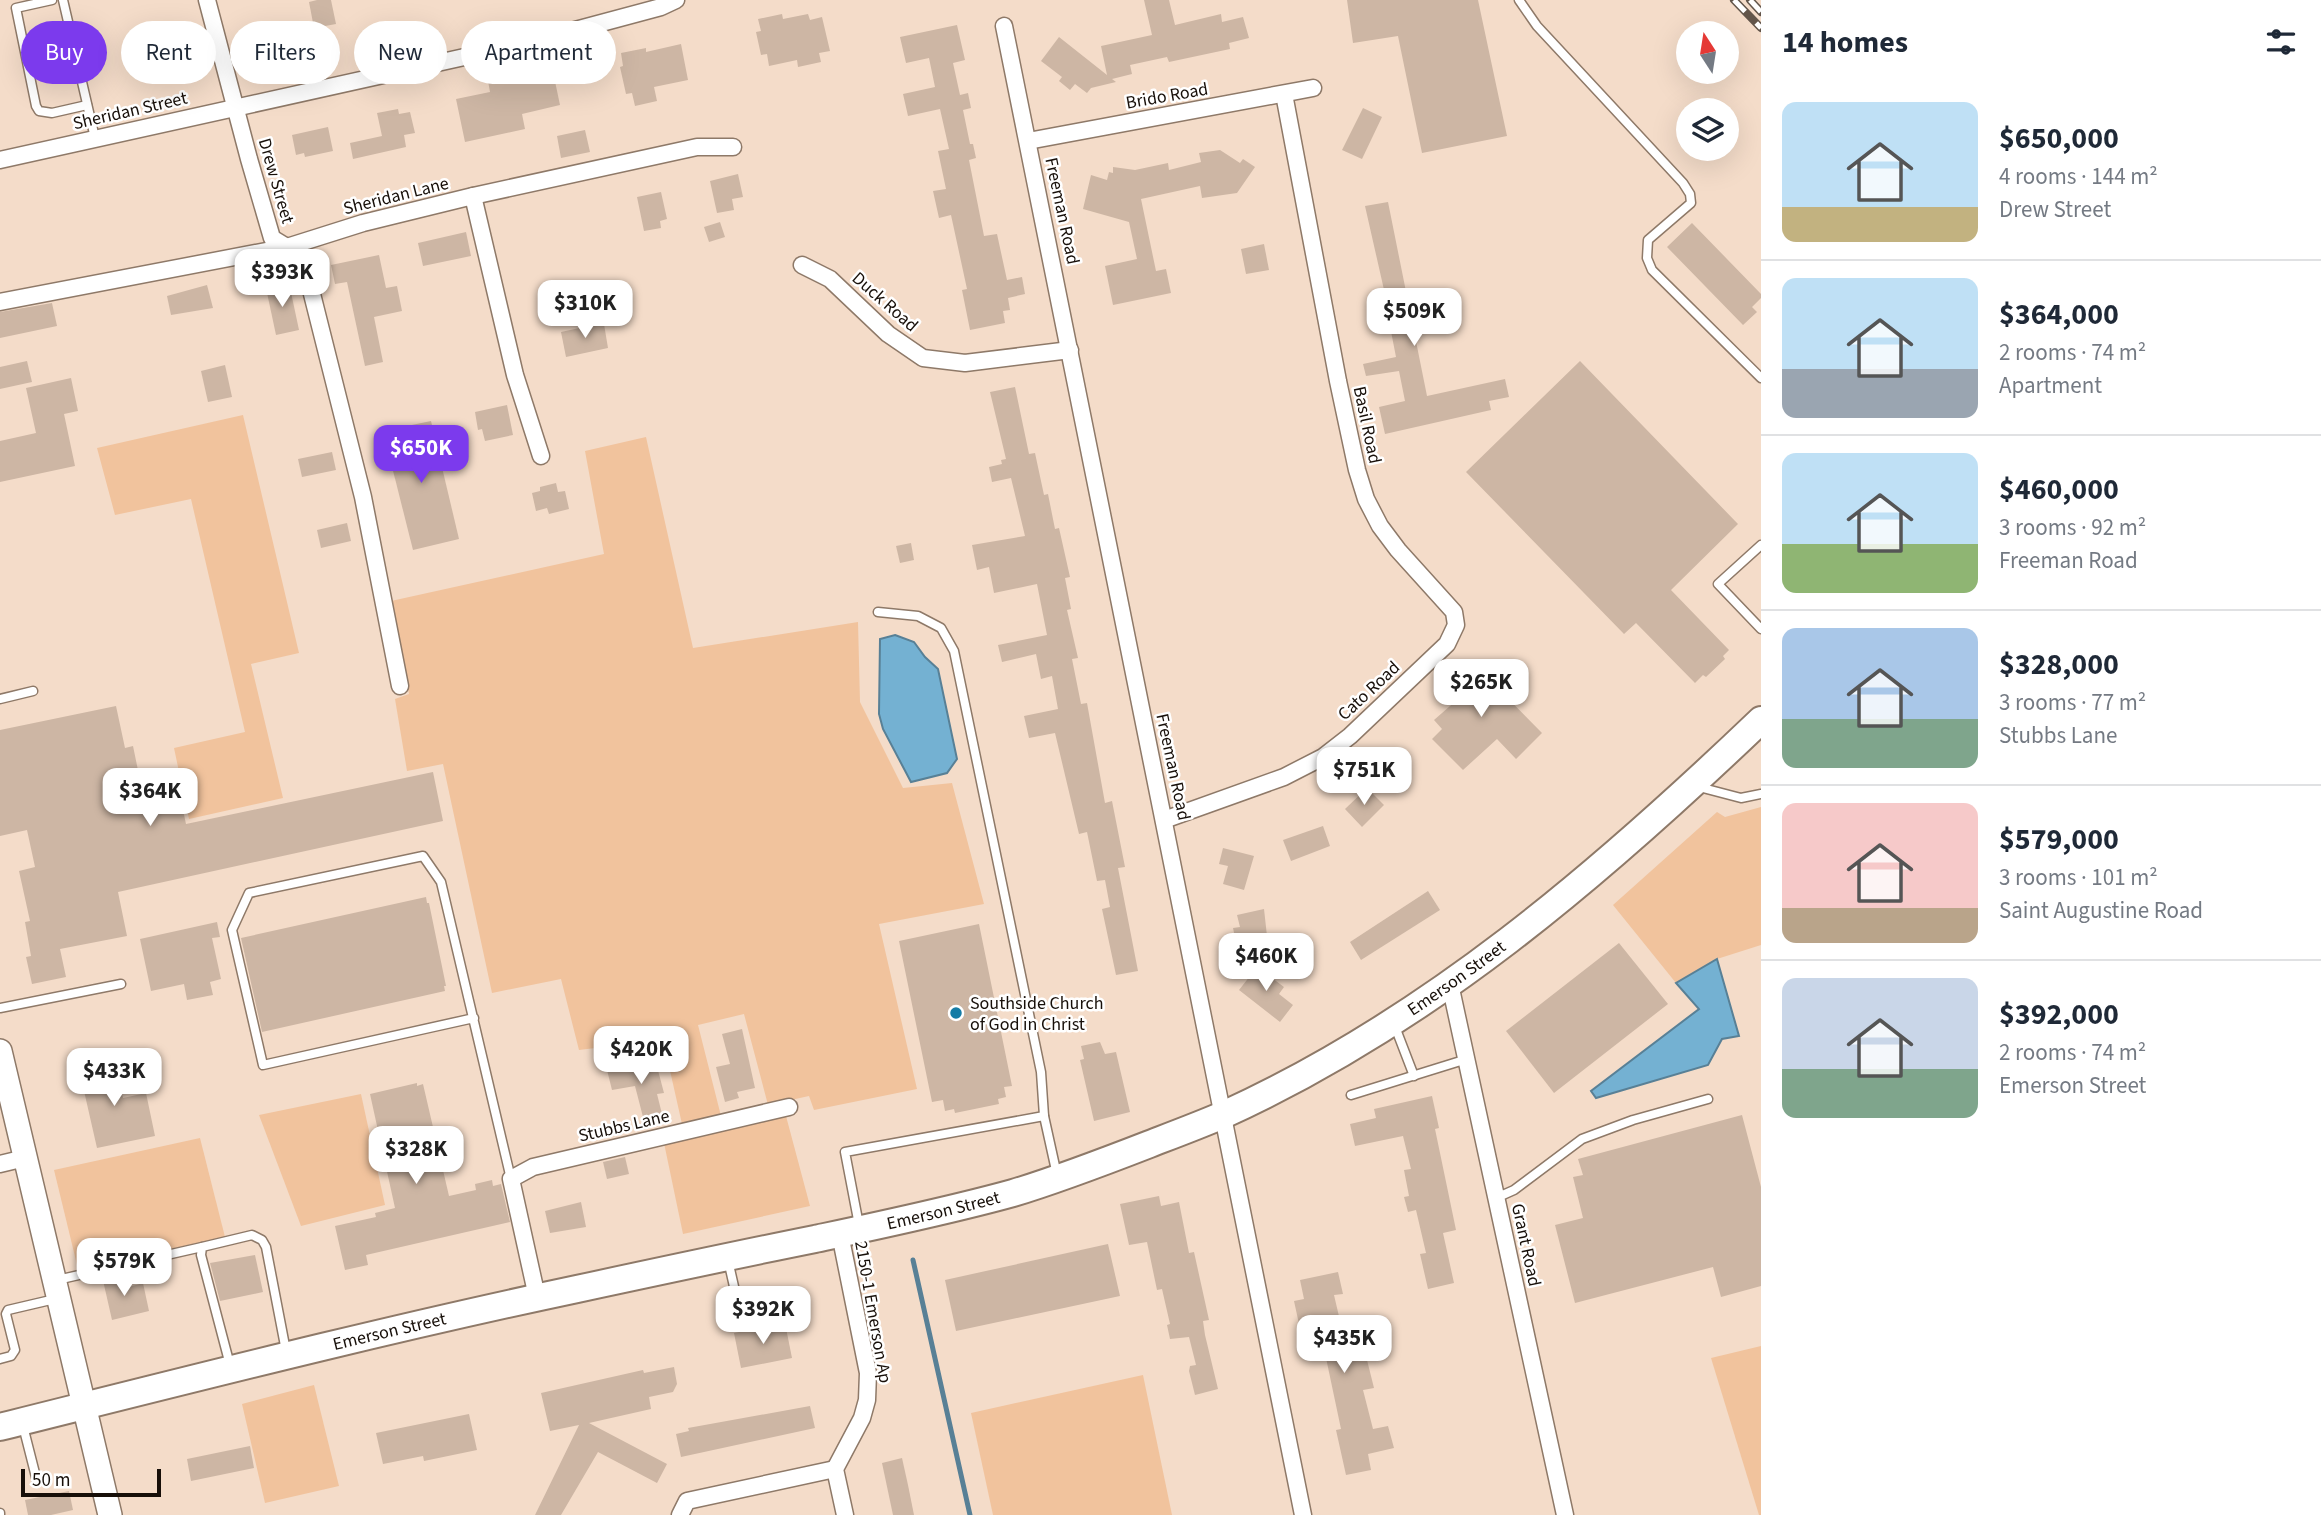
<!DOCTYPE html>
<meta charset="utf-8">
<style>
body{margin:0;font-family:"Source Sans 3",sans-serif;background:#f6f6f7;color:#1f2937;height:100vh;display:flex;flex-direction:column;font-size:26px;white-space:nowrap}
*{box-sizing:border-box;margin:0}
p{font-size:23px;color:#747a83}
.icon{flex:none;width:38px;height:38px;fill:none;stroke:currentColor;stroke-width:2;stroke-linecap:round;stroke-linejoin:round}
.map{position:relative;flex:1;overflow:hidden}
.drawer{display:flex;flex-direction:column;background:#fff;width:560px}
.drawer>*{flex:none}
.guide{position:absolute;left:21px;top:21px;width:665px;height:63px;display:flex;gap:14px}
.needle{width:46px;rotate:348deg}
.tools{position:absolute;left:1676px;top:21px;display:grid;gap:14px}
.tools a{display:grid;place-items:center;width:63px;height:63px;border-radius:50%;background:#fff;box-shadow:0 7px 28px #0002;font-size:35px}
.scale{position:absolute;left:21px;bottom:18px;width:140px;box-sizing:border-box;padding-left:7px;border:4px solid #170f09;border-top:0;font-size:19px;line-height:24px;white-space:nowrap;color:#170f09;-webkit-text-stroke:5px #fff;paint-order:stroke}
.price{position:absolute;translate:-50% -60px;padding:0 16px;border-radius:14px;background:#fff;color:#222;font-size:23px;line-height:46px;filter:drop-shadow(0 2px 4px #0008)}
.price::after{content:'';position:absolute;left:50%;top:42px;width:21px;height:16px;margin-left:-10px;background:inherit;clip-path:polygon(0 0,100% 0,50% 100%)}
.price.selected{background:#7c3aed;color:#fff}
ul{padding:0;list-style:none}
li{display:flex;align-items:center;gap:21px;height:175px;padding:0 21px}
li+li{border-top:2px solid #e0e1e3}
li span{display:grid;place-items:center;flex:none;width:196px;height:140px;border-radius:14px;color:#555}
li>.icon{margin-inline-start:auto}
span .icon{width:84px;height:84px;fill:#fffc;stroke-width:1}
li b{font-size:30px}
h2{display:flex;justify-content:space-between;align-items:center;height:84px;padding:0 21px;font-size:30px}
.chip{padding:0 24px;border-radius:32px;background:#fff;box-shadow:0 7px 28px #0002;font-size:24px;line-height:63px}
.chip.selected{background:#7c3aed;color:#fff}
main{display:flex;flex:1;min-height:0}
.map>svg:first-child{display:block}
.green{fill:#f1c39d}
.water{fill:#74b1d2;stroke:#588096;stroke-width:2}
.lines{fill:none;stroke-linecap:round;stroke-linejoin:round}
.stream{stroke:#588096;stroke-width:5}
.building{fill:#cdb6a4}
.service-casing{stroke:#8e7968;stroke-width:11}
.minor-casing{stroke:#8e7968;stroke-width:19}
.secondary-casing{stroke:#8e7968;stroke-width:26}
.primary-casing{stroke:#8e7968;stroke-width:30}
.service{stroke:#fff;stroke-width:8}
.minor{stroke:#fff;stroke-width:16}
.secondary{stroke:#fff;stroke-width:23}
.primary{stroke:#fff;stroke-width:26}
.rail-casing{stroke:#62554a;stroke-width:8}
.rail{stroke:#fff;stroke-width:5;stroke-dasharray:16;stroke-linecap:butt}
.poi-dot{fill:#147ca6;stroke:#fff;stroke-width:2.5}
.labels{text-anchor:middle;dominant-baseline:central;stroke-width:5;stroke-linejoin:round;paint-order:stroke}
.street-label{font-size:18px;fill:#170f09;stroke:#fff}
.poi-label{font-size:18px;fill:#170f09;stroke:#fff;text-anchor:start}
</style>
<main>
<div class="map">
<svg width="1761" height="1515" viewBox="0 0 1761 1515">
<rect width="100%" height="100%" fill="#f4dcc9"/>
<g class="green">
<path d="M243,415L299,653L251,664L283,798L189,819L174,748L245,732L191,499L115,515L97,448Z"/>
<path d="M646,437L693,648L858,622L860,702L903,788L952,783L984,904L879,924L917,1089L814,1110L809,1096L768,1105L744,1014L698,1025L721,1116L682,1124L662,1035L620,1045L579,1050L561,979L492,993L443,764L407,771L395,699L409,694L391,601L604,554L585,451Z"/>
<path d="M1761,807V945L1717,959L1676,983L1613,905L1717,812L1725,817Z"/>
<path d="M361,1094L385,1205L301,1226L259,1115Z"/>
<path d="M786,1116L810,1206L683,1234L664,1143Z"/>
<path d="M200,1138L225,1237L78,1269L54,1170Z"/>
<path d="M1761,1346V1515H1759L1711,1358Z"/>
<path d="M1143,1375L1172,1515H993L971,1413Z"/>
<path d="M314,1385L339,1486L265,1503L242,1404Z"/>
</g>
<g class="water">
<path d="M895,635L914,642L925,657L938,669L957,759L947,773L911,782L883,729L879,714L880,639Z"/>
<path d="M1717,959L1739,1036L1722,1039L1708,1065L1596,1098L1591,1091L1699,1009L1676,983Z"/>
</g>
<g class="lines">
<path class="stream" d="M913,1260L970,1515"/>
</g>
<g class="building">
<path d="M317,0H331L336,24L314,28L309,2Z"/>
<path d="M1144,0H1169L1175,25L1221,14L1222,22L1243,17L1249,38L1229,43L1230,49L1169,62L1167,57L1130,65L1132,74L1112,79L1116,82L1091,88L1087,93L1075,84L1070,90L1059,81L1062,77L1041,61L1059,37L1107,75L1101,46L1152,35Z"/>
<path d="M1347,0H1478L1507,136L1422,153L1398,36L1353,43Z"/>
<path d="M782,14L783,19L808,14L810,20L822,17L830,51L819,53L821,62L798,67L797,60L769,66L767,54L761,55L756,32L761,31L758,19Z"/>
<path d="M957,25L965,60L953,63L960,95L968,93L971,108L963,110L970,144H973L976,158L969,160L984,236L997,234L1007,280L1022,277L1025,294L1008,298L1010,310L1003,311L1005,323L970,330L962,290L967,289L951,215L939,218L933,191L946,189L938,151L949,149L940,109L908,116L903,94L935,87L929,58L906,63L900,37Z"/>
<path d="M301,31L307,58L261,68L255,40Z"/>
<path d="M681,44L688,80L654,87L657,101L635,106L632,93L626,94L620,67L623,66L621,53L646,48V52Z"/>
<path d="M552,67L560,105L522,114L525,129L465,142L456,99L490,92L488,81Z"/>
<path d="M1363,108L1382,117L1362,159L1342,150Z"/>
<path d="M398,109L399,114L410,112L415,133L404,135L406,147L353,159L350,143L382,136L377,113Z"/>
<path d="M328,127L333,151L305,157L304,153L296,155L292,135Z"/>
<path d="M585,130L590,152L561,158L557,136Z"/>
<path d="M1220,150L1240,163L1243,159L1255,167L1237,193L1202,198L1200,186L1141,199L1156,271L1166,269L1171,293L1113,305L1105,266L1137,259L1129,222L1083,209L1091,175L1107,180L1109,172L1113,173V167L1135,170L1168,163L1169,170L1201,162L1199,153Z"/>
<path d="M738,174L743,197L732,199L734,210L717,213L710,181Z"/>
<path d="M661,192L667,219L660,221L661,228L644,231L637,197Z"/>
<path d="M1388,202L1427,396L1505,379L1509,397L1489,401L1491,410L1385,434L1379,407L1405,401L1399,371L1366,376L1363,364L1396,357L1388,316L1387,303L1365,206Z"/>
<path d="M720,222L725,237L709,242L704,227Z"/>
<path d="M1692,223L1761,294V298L1752,307L1757,312L1743,325L1667,247Z"/>
<path d="M466,232L471,256L423,266L418,243Z"/>
<path d="M1264,244L1269,270L1246,274L1241,249Z"/>
<path d="M379,255L386,288L397,286L402,311L374,317L383,362L365,366L347,282L335,284L331,265Z"/>
<path d="M289,283L299,330L276,335L266,288Z"/>
<path d="M207,285L213,308L171,315L167,296Z"/>
<path d="M52,303L57,326L0,338V312Z"/>
<path d="M598,324H604L608,348L566,357L561,332Z"/>
<path d="M27,361L32,382L0,389V367Z"/>
<path d="M1580,361L1738,524L1671,590L1729,650L1723,656L1725,659L1706,677L1703,675L1695,683L1636,623L1624,634L1466,472Z"/>
<path d="M225,365L232,397L208,402L201,371Z"/>
<path d="M71,378L78,411L64,414L75,466L0,482V441L36,433L26,388Z"/>
<path d="M1015,387L1029,454L1035,453L1044,495L1048,494L1055,529L1059,528L1070,577L1065,578L1071,609L1067,610L1078,658L1072,659L1081,704L1087,703L1105,803L1112,801L1125,867L1118,868L1138,971L1116,975L1102,909L1110,907L1105,880L1097,881L1087,832L1079,834L1055,733L1029,738L1024,716L1058,709L1052,676L1041,679L1036,654L1002,662L998,645L1047,635L1037,584L994,593L989,567L977,570L972,545L1025,536L1011,478L992,482L989,467L1002,464L1001,460L1006,459L990,392Z"/>
<path d="M507,405L513,435L485,441L482,429L478,430L475,412Z"/>
<path d="M431,421L459,539L413,550L383,431Z"/>
<path d="M332,452L336,470L302,477L298,459Z"/>
<path d="M556,483L558,492L565,491L569,509L549,514L547,508L536,511L532,493L540,491V487Z"/>
<path d="M347,523L351,541L321,548L317,530Z"/>
<path d="M911,543L914,560L900,563L896,546Z"/>
<path d="M1470,660L1542,733L1516,759L1497,739L1463,770L1432,739L1442,729L1434,720L1458,699L1444,685Z"/>
<path d="M116,706L125,748L133,746L140,780L175,773L186,824L433,772L443,821L118,892L127,936L60,949L66,977L32,984L26,957L31,956L25,922L30,921L19,871L35,867L27,830L0,836V730Z"/>
<path d="M1367,788L1384,805L1362,827L1345,809Z"/>
<path d="M1323,826L1330,846L1291,861L1283,840Z"/>
<path d="M1223,848L1254,856L1244,890L1223,884L1228,866L1219,864Z"/>
<path d="M1428,891L1440,910L1361,960L1350,942Z"/>
<path d="M426,897L427,903H429L446,986H444L445,991L262,1032L241,938Z"/>
<path d="M1264,909L1269,954L1246,958L1243,941L1236,942L1233,928L1240,927L1237,915Z"/>
<path d="M217,922L220,937L212,938L221,979L210,982L213,995L187,1000L184,984L151,991L140,939Z"/>
<path d="M979,924L1012,1086L1004,1087L1006,1097L998,1099L999,1104L955,1113L954,1109L945,1111L943,1100L932,1102L899,941Z"/>
<path d="M1619,943L1668,1004L1554,1093L1506,1031Z"/>
<path d="M1247,959L1284,987L1279,994L1293,1005L1280,1022L1239,990L1250,976Z"/>
<path d="M742,1029L755,1088L737,1092L739,1098L725,1102L716,1067L730,1064L722,1034Z"/>
<path d="M1100,1042L1105,1054L1116,1052L1130,1112L1094,1121L1080,1060L1084,1059L1081,1046Z"/>
<path d="M655,1059L664,1093L657,1094L663,1118L647,1122L646,1116L643,1117L635,1086L612,1090L607,1070Z"/>
<path d="M115,1062L123,1098L146,1093L155,1136L97,1148L79,1069Z"/>
<path d="M417,1083V1086L423,1084L449,1196L476,1190L475,1184L492,1180L493,1186L501,1184L510,1222L366,1255L368,1265L345,1270L335,1226L376,1217L375,1213L395,1208L370,1094Z"/>
<path d="M1432,1096L1439,1128L1435,1129L1456,1230L1443,1233L1454,1283L1428,1289L1420,1254L1426,1253L1416,1210L1408,1212L1404,1197L1409,1196L1404,1170L1411,1169L1403,1136L1355,1146L1350,1124L1376,1118L1374,1109Z"/>
<path d="M1742,1115L1761,1187V1286L1721,1297L1713,1267L1575,1303L1555,1225L1583,1218L1573,1177L1583,1175L1578,1159Z"/>
<path d="M625,1157L629,1174L607,1179L603,1162Z"/>
<path d="M1159,1196L1161,1206L1179,1202L1189,1253L1194,1252L1209,1320L1203,1321L1205,1335L1218,1389L1195,1395L1189,1371L1190,1366L1196,1365L1189,1337L1170,1339L1167,1325L1170,1324L1162,1289L1157,1290L1147,1242L1129,1245L1120,1204Z"/>
<path d="M581,1202L586,1227L550,1233L545,1211Z"/>
<path d="M1108,1244L1120,1296L956,1331L945,1280Z"/>
<path d="M255,1255L263,1292L220,1301L210,1263Z"/>
<path d="M1338,1272L1343,1294L1334,1295L1345,1342L1352,1341L1354,1350L1364,1348L1374,1388L1363,1390L1373,1429L1388,1426L1394,1448L1368,1454L1371,1470L1346,1475L1336,1430L1341,1429L1318,1320L1299,1324L1294,1301L1304,1299L1300,1280Z"/>
<path d="M119,1273L122,1289L143,1283L149,1311L112,1320L102,1276Z"/>
<path d="M785,1323L792,1358L741,1368L734,1333Z"/>
<path d="M674,1367L677,1384L673,1392L649,1397L651,1409L589,1423L667,1464L657,1483L598,1452L561,1515H535L579,1425L550,1431L541,1393L643,1370L644,1373Z"/>
<path d="M810,1406L815,1428L681,1457L676,1434L689,1431L688,1428Z"/>
<path d="M469,1414L477,1450L424,1461L423,1456L383,1464L376,1433Z"/>
<path d="M250,1446L254,1468L191,1481L187,1459Z"/>
<path d="M902,1458L908,1485L914,1515H893L882,1463Z"/>
<path d="M69,1491L73,1510L51,1515H28L25,1500Z"/>
</g>
<g class="lines">
<defs>
<g id="service">
<path d="M52,0L16,8L36,106L39,111L52,113L87,105"/>
<path d="M63,0L95,138"/>
<path d="M1519,0L1537,26L1683,183L1690,194L1691,203L1648,240L1647,258L1652,270L1761,378"/>
<path d="M1761,545L1718,584L1761,629"/>
<path d="M878,612L918,616L941,628L954,651L1041,1072L1044,1116L1057,1175"/>
<path d="M0,699L33,691"/>
<path d="M1699,787L1741,798L1761,794"/>
<path d="M0,1008L121,984"/>
<path d="M474,1018L263,1065L232,930L249,893L423,856L441,882L511,1179"/>
<path d="M1394,1024L1414,1076"/>
<path d="M1351,1095L1467,1059"/>
<path d="M1496,1198L1514,1190L1582,1139L1633,1120L1708,1099"/>
<path d="M859,1225L845,1152L1044,1116"/>
<path d="M728,1260L735,1291L746,1307L771,1309"/>
<path d="M57,1280L202,1247"/>
<path d="M0,1359L11,1356L15,1350L6,1314L8,1310L55,1299"/>
<path d="M230,1365L201,1255L202,1247L252,1235L262,1240L266,1247L286,1351"/>
<path d="M23,1426L37,1481"/>
<path d="M0,1513V1515"/>
</g>
<g id="minor">
<path d="M207,0L249,159L272,238L300,255L309,282L363,497L400,686"/>
<path d="M1004,26C1105,522 1202,1019 1303,1515"/>
<path d="M1028,141L1313,88"/>
<path d="M0,160L523,44L661,7L676,0"/>
<path d="M473,196L515,375L541,456"/>
<path d="M802,265L830,279L888,334L923,358L965,363L1070,350"/>
<path d="M0,302L287,247L363,223L473,196L697,147H733"/>
<path d="M1164,820L1284,777L1323,757L1350,736L1447,644L1456,625L1454,612L1398,550L1380,526L1366,499L1357,470L1338,381L1284,94"/>
<path d="M1450,984L1565,1515"/>
<path d="M0,1164L25,1158"/>
<path d="M840,1234L868,1373L867,1400L862,1418L835,1469L845,1515"/>
<path d="M537,1297L511,1179L533,1167L789,1107"/>
<path d="M680,1515L687,1501L835,1469"/>
</g>
<path id="secondary" d="M0,1051L110,1515"/>
<g id="primary">
<path id="s1" d="M0,1427C192,1379 383,1330 577,1289C656,1272 735,1255 815,1239C881,1225 948,1211 1013,1193C1063,1178 1111,1159 1160,1140C1181,1132 1202,1124 1223,1115C1428,1022 1600,874 1761,720"/>
</g>
</defs>
<use href="#service" class="service-casing"/>
<use href="#minor" class="minor-casing"/>
<use href="#secondary" class="secondary-casing"/>
<use href="#primary" class="primary-casing"/>
<use href="#service" class="service"/>
<use href="#minor" class="minor"/>
<use href="#secondary" class="secondary"/>
<use href="#primary" class="primary"/>
<defs>
<g id="rail">
<path d="M1734,0L1761,28"/>
<path d="M1750,0L1761,12"/>
</g>
</defs>
<use href="#rail" class="rail-casing"/>
<use href="#rail" class="rail"/>
</g>
<circle class="poi-dot" cx="956" cy="1013" r="7"/>
<g class="labels">
<g class="street-label">
<text transform="translate(1167 96) rotate(-10)">Brido Road</text>
<text transform="translate(130 111) rotate(-13)">Sheridan Street</text>
<text transform="translate(276 181) rotate(74)">Drew Street</text>
<text transform="translate(396 196) rotate(-14)">Sheridan Lane</text>
<text transform="translate(1062 211) rotate(78)">Freeman Road</text>
<text transform="translate(885 302) rotate(41)">Duck Road</text>
<text transform="translate(1367 425) rotate(78)">Basil Road</text>
<text transform="translate(1369 691) rotate(-43)">Cato Road</text>
<text transform="translate(1173 767) rotate(78)">Freeman Road</text>
<text stroke="none"><textPath href="#s1" startOffset="1535">Emerson Street</textPath></text>
<text transform="translate(624 1126) rotate(-13)">Stubbs Lane</text>
<text stroke="none"><textPath href="#s1" startOffset="968">Emerson Street</textPath></text>
<text transform="translate(1526 1245) rotate(78)">Grant Road</text>
<text transform="translate(873 1312) rotate(80)">2150-1 Emerson Ap</text>
<text stroke="none"><textPath href="#s1" startOffset="401">Emerson Street</textPath></text>
</g>
<g class="poi-label">
<text x="970" y="1003">Southside Church<tspan x="970" dy="21">of God in Christ</tspan></text>
</g>
</g>
</svg>
<div class="tools">
<a><svg class="needle" viewBox="-14 -14 28 28"><path d="M0-13l5 13h-10z" fill="#e53935"/><path d="M0 13l5-13h-10z" fill="#747a83"/></svg></a>
<a><svg class="icon" aria-label="layers" viewBox="0 0 24 24"><path d="M12 4l9 5-9 5-9-5zM3 14l9 5 9-5"/></svg></a>
</div>
<div class="scale">50 m</div>
<b class="price" style="left:282px;top:309px">$393K</b>
<b class="price" style="left:585px;top:340px">$310K</b>
<b class="price" style="left:1414px;top:348px">$509K</b>
<b class="price selected" style="left:421px;top:485px">$650K</b>
<b class="price" style="left:1481px;top:719px">$265K</b>
<b class="price" style="left:1364px;top:807px">$751K</b>
<b class="price" style="left:150px;top:828px">$364K</b>
<b class="price" style="left:1266px;top:993px">$460K</b>
<b class="price" style="left:641px;top:1086px">$420K</b>
<b class="price" style="left:114px;top:1108px">$433K</b>
<b class="price" style="left:416px;top:1186px">$328K</b>
<b class="price" style="left:124px;top:1298px">$579K</b>
<b class="price" style="left:763px;top:1346px">$392K</b>
<b class="price" style="left:1344px;top:1375px">$435K</b>
<div class="guide">
<a class="chip selected">Buy</a>
<a class="chip">Rent</a>
<a class="chip">Filters</a>
<a class="chip">New</a>
<a class="chip">Apartment</a>
</div>
</div>
<section class="drawer">
<h2>14 homes<svg class="icon" aria-label="filters" viewBox="0 0 24 24"><path d="M4 7h16M4 17h16"/><circle cx="9" cy="7" r="2"/><circle cx="15" cy="17" r="2"/></svg></h2>
<ul>
<li><span style="background:linear-gradient(#bfe0f5 75%,#c2b280 0)"><svg class="icon" aria-label="home" viewBox="0 0 24 24"><path d="M3 11l9-7 9 7M6 9v11h12V9"/></svg></span><div><b>$650,000</b><p>4 rooms · 144 m²</p><p>Drew Street</p></div></li>
<li><span style="background:linear-gradient(#bfe0f5 65%,#9aa5b1 0)"><svg class="icon" aria-label="home" viewBox="0 0 24 24"><path d="M3 11l9-7 9 7M6 9v11h12V9"/></svg></span><div><b>$364,000</b><p>2 rooms · 74 m²</p><p>Apartment</p></div></li>
<li><span style="background:linear-gradient(#bfe0f5 65%,#8fb573 0)"><svg class="icon" aria-label="home" viewBox="0 0 24 24"><path d="M3 11l9-7 9 7M6 9v11h12V9"/></svg></span><div><b>$460,000</b><p>3 rooms · 92 m²</p><p>Freeman Road</p></div></li>
<li><span style="background:linear-gradient(#a9c7e8 65%,#7fa58c 0)"><svg class="icon" aria-label="home" viewBox="0 0 24 24"><path d="M3 11l9-7 9 7M6 9v11h12V9"/></svg></span><div><b>$328,000</b><p>3 rooms · 77 m²</p><p>Stubbs Lane</p></div></li>
<li><span style="background:linear-gradient(#f6c9c9 75%,#b9a48a 0)"><svg class="icon" aria-label="home" viewBox="0 0 24 24"><path d="M3 11l9-7 9 7M6 9v11h12V9"/></svg></span><div><b>$579,000</b><p>3 rooms · 101 m²</p><p>Saint Augustine Road</p></div></li>
<li><span style="background:linear-gradient(#c9d6e8 65%,#7fa58c 0)"><svg class="icon" aria-label="home" viewBox="0 0 24 24"><path d="M3 11l9-7 9 7M6 9v11h12V9"/></svg></span><div><b>$392,000</b><p>2 rooms · 74 m²</p><p>Emerson Street</p></div></li>
</ul>
</section>
</main>
